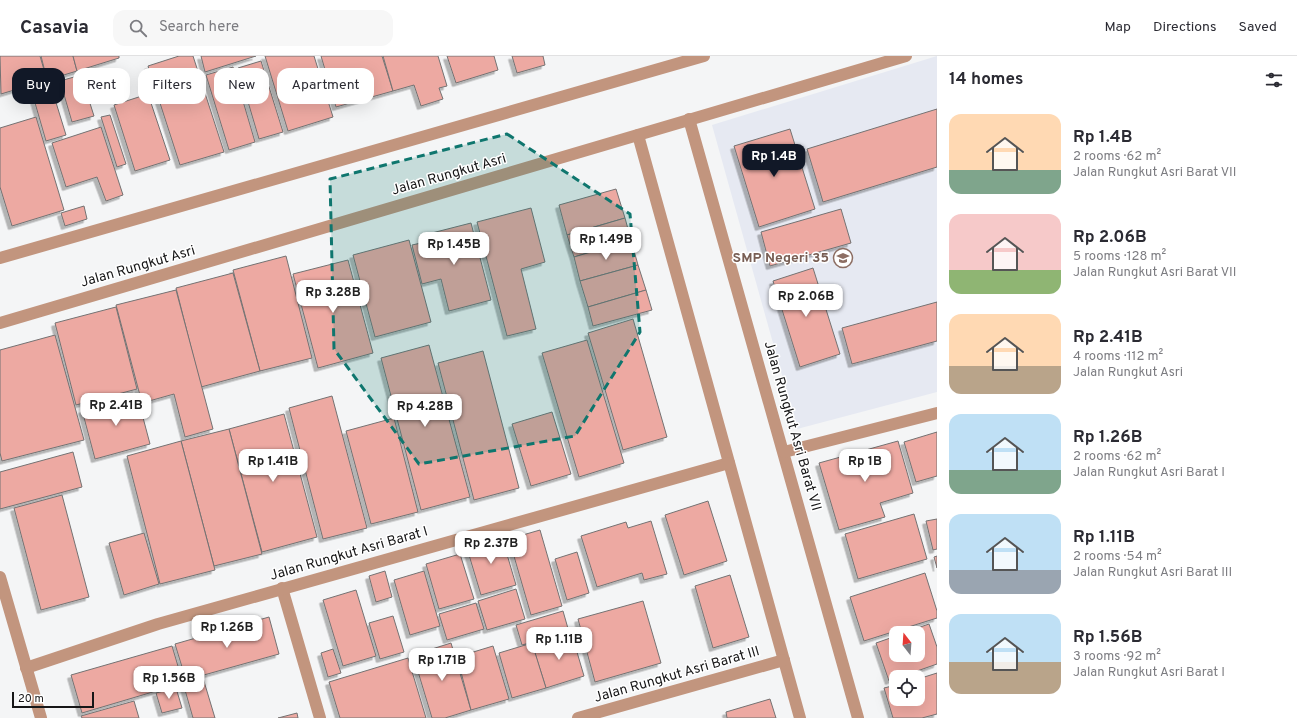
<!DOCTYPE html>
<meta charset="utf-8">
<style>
body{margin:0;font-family:Overpass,sans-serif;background:#f7f7f7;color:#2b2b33;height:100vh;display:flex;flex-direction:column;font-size:15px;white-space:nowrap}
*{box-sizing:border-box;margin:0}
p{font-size:13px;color:#7c7c81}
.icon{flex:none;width:22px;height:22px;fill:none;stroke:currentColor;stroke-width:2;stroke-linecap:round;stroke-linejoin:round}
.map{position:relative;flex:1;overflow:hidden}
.details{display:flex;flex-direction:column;background:#fff;width:360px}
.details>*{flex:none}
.guide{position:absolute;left:12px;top:12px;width:380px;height:36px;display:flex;gap:8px}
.needle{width:26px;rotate:343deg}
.buttons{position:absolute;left:889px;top:570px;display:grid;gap:8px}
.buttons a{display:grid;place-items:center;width:36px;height:36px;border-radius:8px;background:#fff;box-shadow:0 4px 16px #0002;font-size:20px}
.scale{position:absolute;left:12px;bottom:10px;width:82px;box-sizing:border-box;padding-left:4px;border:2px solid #161617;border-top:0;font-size:11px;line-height:14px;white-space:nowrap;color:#161617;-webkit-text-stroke:3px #fff;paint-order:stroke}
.price{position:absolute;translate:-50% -34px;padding:0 9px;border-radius:8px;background:#fff;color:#222;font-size:13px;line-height:26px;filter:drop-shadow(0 1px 2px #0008)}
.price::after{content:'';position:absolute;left:50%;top:24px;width:12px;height:9px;margin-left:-6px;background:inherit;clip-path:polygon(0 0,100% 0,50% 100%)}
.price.on{background:#111827;color:#fff}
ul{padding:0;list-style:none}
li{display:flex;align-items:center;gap:12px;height:100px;padding:0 12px}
li span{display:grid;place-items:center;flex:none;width:112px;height:80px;border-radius:12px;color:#555}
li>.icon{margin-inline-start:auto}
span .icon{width:48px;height:48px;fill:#fffc;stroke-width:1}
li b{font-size:17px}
h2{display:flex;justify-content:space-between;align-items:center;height:48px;padding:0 12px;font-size:17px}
.chip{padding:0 14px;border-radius:12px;background:#fff;box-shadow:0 4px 16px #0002;font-size:14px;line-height:36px}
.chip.on{background:#111827;color:#fff}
header{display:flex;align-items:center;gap:24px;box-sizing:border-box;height:56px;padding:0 20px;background:#fff;border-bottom:1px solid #e1e1e2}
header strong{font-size:19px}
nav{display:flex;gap:22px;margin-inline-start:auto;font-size:14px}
.search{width:280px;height:36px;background:#f7f7f7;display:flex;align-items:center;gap:10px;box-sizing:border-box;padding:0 14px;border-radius:12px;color:#7c7c81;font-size:15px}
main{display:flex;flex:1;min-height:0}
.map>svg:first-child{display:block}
.built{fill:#e6e9f2}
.building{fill:#eda9a2;stroke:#747272;filter:url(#shadow)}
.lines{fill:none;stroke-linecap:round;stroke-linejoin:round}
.minor{stroke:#c2957e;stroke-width:12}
.marked{fill:#0f766e;fill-opacity:0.2;stroke:#0f766e;stroke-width:3;stroke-dasharray:8 5;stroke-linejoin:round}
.labels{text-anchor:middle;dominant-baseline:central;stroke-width:3;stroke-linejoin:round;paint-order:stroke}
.street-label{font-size:14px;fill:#161617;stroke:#fff}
.education-label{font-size:14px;font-weight:bold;fill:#785e54;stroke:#fff;text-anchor:end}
</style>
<header>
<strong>Casavia</strong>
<div class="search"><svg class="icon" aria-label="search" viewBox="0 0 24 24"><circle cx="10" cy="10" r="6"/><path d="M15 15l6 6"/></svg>Search here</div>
<nav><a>Map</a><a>Directions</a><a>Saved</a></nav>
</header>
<main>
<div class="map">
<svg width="937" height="662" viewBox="0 0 937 662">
<defs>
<filter id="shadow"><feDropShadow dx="-3.5" dy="3.5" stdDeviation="0" flood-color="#0004"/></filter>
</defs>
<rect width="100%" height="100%" fill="#f4f5f6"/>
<path class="built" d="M937,0V336L797,373L712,69Z"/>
<g class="building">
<path d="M0,0H40L47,24L1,38Z"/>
<path d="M41,0H73L77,15L47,24Z"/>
<path d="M73,0H119V2L77,15Z"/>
<path d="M179,0H193L224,96L180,109L148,10Z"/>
<path d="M201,0H256L205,16Z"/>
<path d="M265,0H314L333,61L288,75Z"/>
<path d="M321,0H382L393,35L336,51Z"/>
<path d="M383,0H438L447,30L439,32L443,43L421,50L414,29L393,35Z"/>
<path d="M447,0H494L498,14L456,27Z"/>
<path d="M512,0H543L545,9L517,17Z"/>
<path d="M261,5L283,76L259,83L238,12Z"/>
<path d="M233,11L255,86L229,94L206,19Z"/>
<path d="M81,19L94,60L72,66L60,25Z"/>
<path d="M50,27L66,79L46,85L31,33Z"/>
<path d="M148,38L170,104L135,115L114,49Z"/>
<path d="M937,53V111L823,146L807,93Z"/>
<path d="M110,59L126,108L117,111L101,61Z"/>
<path d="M36,61L64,154L12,170L0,131V72Z"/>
<path d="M101,71L123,139L106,145L97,121L66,131L52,87Z"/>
<path d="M790,73L815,153L759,171L734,90Z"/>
<path d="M616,133L625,162L567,179L559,149Z"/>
<path d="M84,150L87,163L65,170L61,157Z"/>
<path d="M531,152L545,206L521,213L536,273L507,280L477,166Z"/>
<path d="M841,153L851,187L770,210L761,176Z"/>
<path d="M625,162L631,184L574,201L567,179Z"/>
<path d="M471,167L491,244L449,255L441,223L422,228L412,189L430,185L428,178Z"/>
<path d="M409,184L431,266L375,281L353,199Z"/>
<path d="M631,184L638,209L580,225L574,201Z"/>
<path d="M286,200L312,302L260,315L233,214Z"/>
<path d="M348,204L373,297L318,312L293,218Z"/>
<path d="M638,209L646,234L588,251L580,225Z"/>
<path d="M813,212L840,298L800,311L773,225Z"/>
<path d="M233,217L260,315L201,331L176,232Z"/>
<path d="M176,234L213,373L185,381L174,338L142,347L116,249Z"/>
<path d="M646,234L652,254L593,270L588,251Z"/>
<path d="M937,246V285L852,308L842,272Z"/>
<path d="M116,251L137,333L76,349L55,267Z"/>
<path d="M633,263L667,381L623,394L588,277Z"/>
<path d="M55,279L84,384L2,405L0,397V294Z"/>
<path d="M587,284L624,407L579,421L542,297Z"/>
<path d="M429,289L470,441L421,454L381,302Z"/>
<path d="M483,295L519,432L474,444L438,307Z"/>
<path d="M137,339L150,388L95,403L82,354Z"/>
<path d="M332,340L367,472L323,483L289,352Z"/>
<path d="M552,356L571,418L531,430L512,368Z"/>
<path d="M284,358L317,481L262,496L229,373Z"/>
<path d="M394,362L418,456L371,468L346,375Z"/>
<path d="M229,373L262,498L214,510L181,385Z"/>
<path d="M937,376V420L916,426L904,386Z"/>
<path d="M181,385L215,514L160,528L127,400Z"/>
<path d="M898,385L913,437L880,447L885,461L839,474L819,407Z"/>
<path d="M73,396L82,431L0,453V416Z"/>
<path d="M62,439L89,541L41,554L14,452Z"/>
<path d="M708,445L727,505L684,519L665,459Z"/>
<path d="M914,458L927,503L858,523L845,478Z"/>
<path d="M937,463V493L933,494L926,465Z"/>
<path d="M651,465L667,518L644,524L642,517L597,531L581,480L626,466L628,472Z"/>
<path d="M540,474L562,550L531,559L509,483Z"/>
<path d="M144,477L159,528L124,539L109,487Z"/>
<path d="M501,478L516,529L481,539L466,489Z"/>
<path d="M577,496L589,537L567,544L555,503Z"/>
<path d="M460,498L474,543L439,553L426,508Z"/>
<path d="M937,500V512L934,501Z"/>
<path d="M385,515L392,541L376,546L369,520Z"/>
<path d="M424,515L440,570L410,579L394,524Z"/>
<path d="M925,517L937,555V562L864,585L850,541Z"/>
<path d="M730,519L749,581L713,592L695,530Z"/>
<path d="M516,533L525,563L487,574L478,545Z"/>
<path d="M356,534L376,600L343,610L323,544Z"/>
<path d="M643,545L661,607L595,626L578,563Z"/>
<path d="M476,547L484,573L447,584L439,558Z"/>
<path d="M563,555L569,576L522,589L516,569Z"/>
<path d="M393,560L404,596L380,603L369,567Z"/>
<path d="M269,561L279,598L186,624L175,588Z"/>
<path d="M929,568L937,591V608L900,621H896V622L889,625L876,587L896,580V599H918V577H903Z"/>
<path d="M572,579L584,620L546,632L533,591Z"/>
<path d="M451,587L471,654L445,662H432L413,599Z"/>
<path d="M532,587L546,632L512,642L499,597Z"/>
<path d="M172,590L183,627L82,657L71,619Z"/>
<path d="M493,590L509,643L471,654L457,601Z"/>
<path d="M333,593L341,617L328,621L321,597Z"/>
<path d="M408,602L426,662H340L329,626Z"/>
<path d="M937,617V658L922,662H893L884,632L896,629V643H918V623Z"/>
<path d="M203,622L215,662H193L183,627Z"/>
<path d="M176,632L182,652L162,657L156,637Z"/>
<path d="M770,643L776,662H727L726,656Z"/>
<path d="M134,645L139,662H82L81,660Z"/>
<path d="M297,657L298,662H278Z"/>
</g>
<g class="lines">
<g class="minor">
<path d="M689,63L858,662"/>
<path d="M638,79L800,662"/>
<path d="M0,202L704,0"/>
<path d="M0,267L906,0"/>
<path d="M784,396L937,357"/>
<path d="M0,521L41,662"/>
<path d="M282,532L320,662"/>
<path d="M26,612L158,568L729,407"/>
<path d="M578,662L784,604"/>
</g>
</g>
<path class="marked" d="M507,78L630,158L640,276L575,380L419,408L334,293L330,123Z"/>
<defs>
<symbol id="school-ring" viewBox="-11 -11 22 22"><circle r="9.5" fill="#fff" stroke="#8d6e63" stroke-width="1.5"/><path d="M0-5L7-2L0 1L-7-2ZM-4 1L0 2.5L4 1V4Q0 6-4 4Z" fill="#8d6e63"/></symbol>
</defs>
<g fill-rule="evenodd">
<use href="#school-ring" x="832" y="191" width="22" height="22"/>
</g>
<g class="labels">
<g class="street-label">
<text transform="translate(449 119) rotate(-16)">Jalan Rungkut Asri</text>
<text transform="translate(138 211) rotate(-16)">Jalan Rungkut Asri</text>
<text transform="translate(792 370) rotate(74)">Jalan Rungkut Asri Barat VII</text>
<text transform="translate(349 498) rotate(-16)">Jalan Rungkut Asri Barat I</text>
<text transform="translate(677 619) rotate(-16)">Jalan Rungkut Asri Barat III</text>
</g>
<g class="education-label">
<text x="829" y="202">SMP Negeri 35</text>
</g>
</g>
</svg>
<div class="buttons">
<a><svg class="needle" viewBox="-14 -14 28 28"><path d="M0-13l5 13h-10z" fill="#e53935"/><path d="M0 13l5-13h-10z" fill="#7c7c81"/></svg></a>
<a><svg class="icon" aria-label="locate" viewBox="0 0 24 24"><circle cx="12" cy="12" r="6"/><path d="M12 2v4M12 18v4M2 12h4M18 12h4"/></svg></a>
</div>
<div class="scale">20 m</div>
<b class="price on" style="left:774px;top:122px">Rp 1.4B</b>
<b class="price" style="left:606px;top:205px">Rp 1.49B</b>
<b class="price" style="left:454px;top:210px">Rp 1.45B</b>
<b class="price" style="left:333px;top:258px">Rp 3.28B</b>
<b class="price" style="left:806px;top:262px">Rp 2.06B</b>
<b class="price" style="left:116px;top:371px">Rp 2.41B</b>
<b class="price" style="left:425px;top:372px">Rp 4.28B</b>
<b class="price" style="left:273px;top:427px">Rp 1.41B</b>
<b class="price" style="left:865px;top:427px">Rp 1B</b>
<b class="price" style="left:491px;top:509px">Rp 2.37B</b>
<b class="price" style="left:227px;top:593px">Rp 1.26B</b>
<b class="price" style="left:559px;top:605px">Rp 1.11B</b>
<b class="price" style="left:442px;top:626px">Rp 1.71B</b>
<b class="price" style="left:169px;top:644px">Rp 1.56B</b>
<div class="guide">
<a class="chip on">Buy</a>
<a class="chip">Rent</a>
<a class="chip">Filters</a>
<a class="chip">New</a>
<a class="chip">Apartment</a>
</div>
</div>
<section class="details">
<h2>14 homes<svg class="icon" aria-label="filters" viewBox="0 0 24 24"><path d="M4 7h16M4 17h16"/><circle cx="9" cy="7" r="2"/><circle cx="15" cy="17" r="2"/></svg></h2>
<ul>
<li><span style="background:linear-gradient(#ffd9b3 70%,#7fa58c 0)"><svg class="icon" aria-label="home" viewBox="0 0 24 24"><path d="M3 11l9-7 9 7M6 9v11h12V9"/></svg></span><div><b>Rp 1.4B</b><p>2 rooms · 62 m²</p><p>Jalan Rungkut Asri Barat VII</p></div></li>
<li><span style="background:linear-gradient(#f6c9c9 70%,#8fb573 0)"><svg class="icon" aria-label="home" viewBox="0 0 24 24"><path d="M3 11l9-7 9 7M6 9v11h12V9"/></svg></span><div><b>Rp 2.06B</b><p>5 rooms · 128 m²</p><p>Jalan Rungkut Asri Barat VII</p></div></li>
<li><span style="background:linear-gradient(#ffd9b3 65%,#b9a48a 0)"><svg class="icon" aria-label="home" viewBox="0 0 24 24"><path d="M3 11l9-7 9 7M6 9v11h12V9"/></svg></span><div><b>Rp 2.41B</b><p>4 rooms · 112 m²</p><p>Jalan Rungkut Asri</p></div></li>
<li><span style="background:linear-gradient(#bfe0f5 70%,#7fa58c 0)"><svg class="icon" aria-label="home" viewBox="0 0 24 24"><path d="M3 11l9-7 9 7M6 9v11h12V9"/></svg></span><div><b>Rp 1.26B</b><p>2 rooms · 62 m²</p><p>Jalan Rungkut Asri Barat I</p></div></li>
<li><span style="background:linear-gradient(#bfe0f5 70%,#9aa5b1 0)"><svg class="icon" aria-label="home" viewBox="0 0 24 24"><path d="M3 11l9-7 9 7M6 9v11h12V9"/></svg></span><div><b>Rp 1.11B</b><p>2 rooms · 54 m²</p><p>Jalan Rungkut Asri Barat III</p></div></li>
<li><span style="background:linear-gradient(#bfe0f5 60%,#b9a48a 0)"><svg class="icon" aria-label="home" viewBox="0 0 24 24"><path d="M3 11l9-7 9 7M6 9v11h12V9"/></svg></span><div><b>Rp 1.56B</b><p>3 rooms · 92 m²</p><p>Jalan Rungkut Asri Barat I</p></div></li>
</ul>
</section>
</main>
